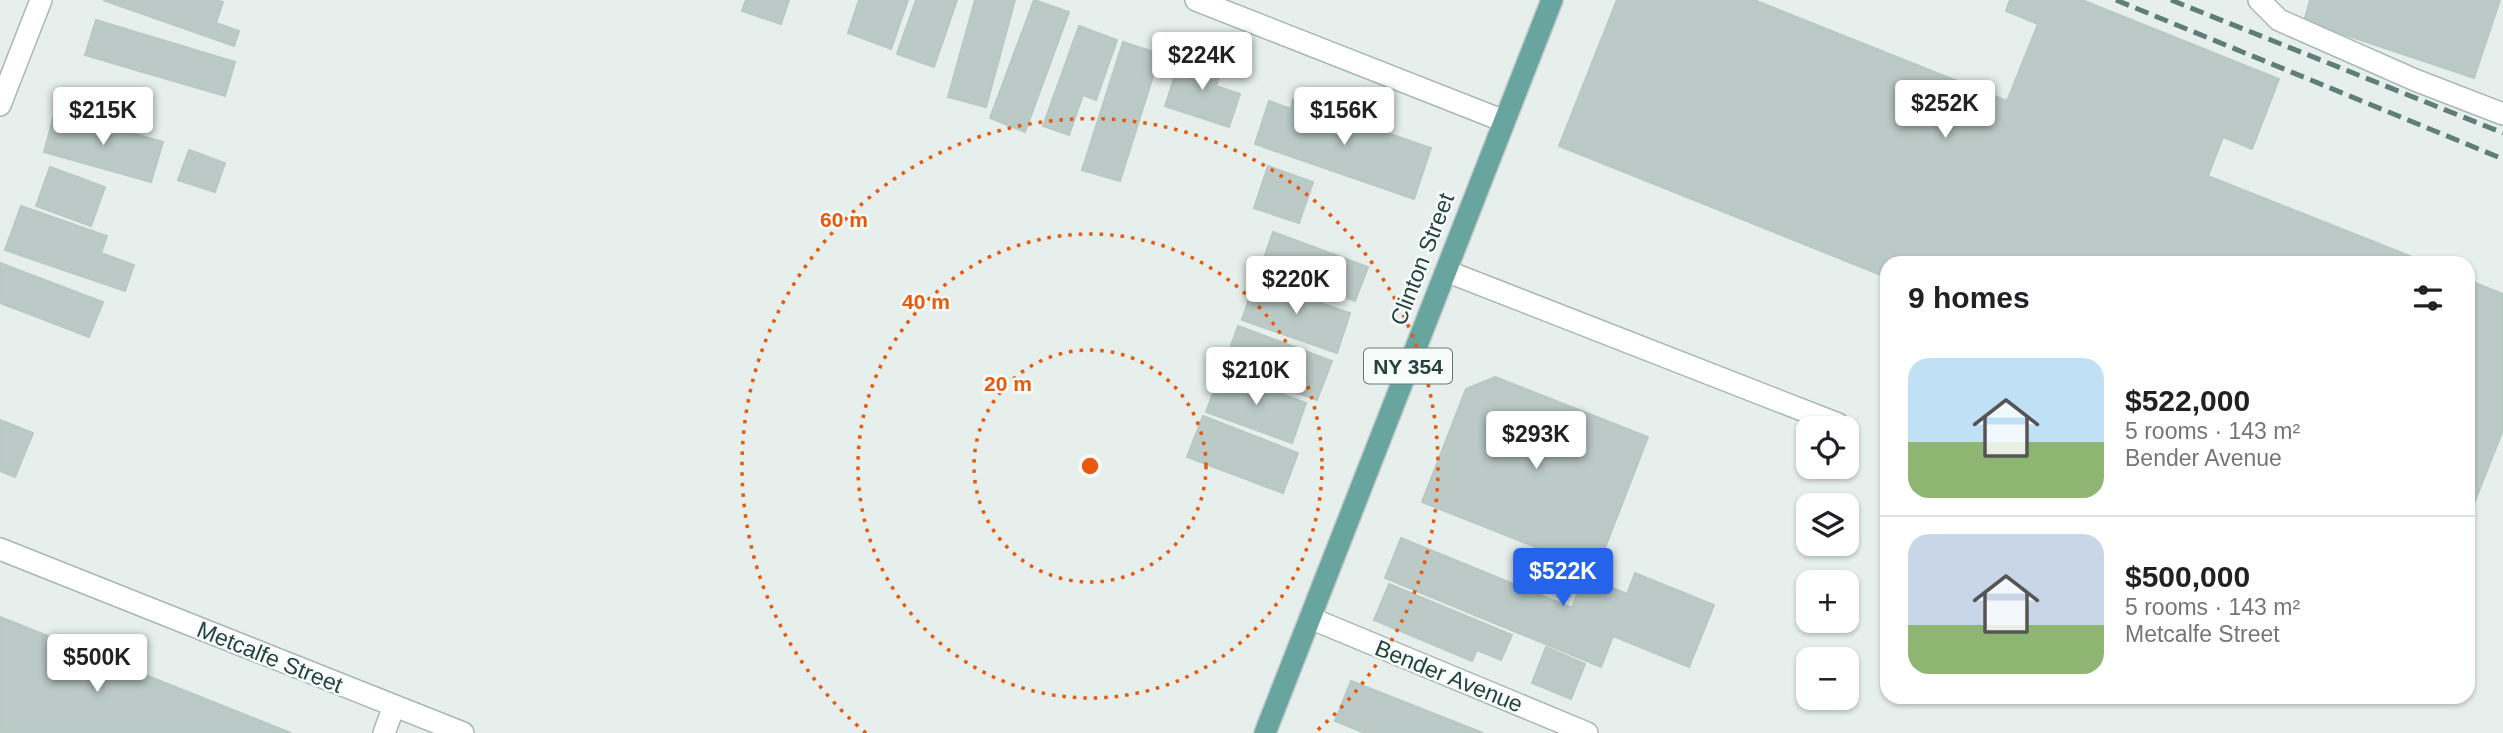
<!DOCTYPE html>
<meta charset="utf-8">
<style>
body{margin:0;font-family:Helvetica,sans-serif;background:#f2f2f2;color:#202124;height:100vh;display:flex;flex-direction:column;font-size:26px;white-space:nowrap}
*{box-sizing:border-box;margin:0}
p{font-size:23px;color:#757577}
.icon{flex:none;width:38px;height:38px;fill:none;stroke:currentColor;stroke-width:2;stroke-linecap:round;stroke-linejoin:round}
.map{position:relative;flex:1;overflow:hidden}
.details{position:absolute;left:1880px;top:256px;width:595px;height:448px;display:flex;flex-direction:column;background:#fff;border-radius:21px;box-shadow:0 2px 5px #0004}
.details>*{flex:none}
.controls{position:absolute;left:1796px;top:416px;display:grid;gap:14px}
.controls a{display:grid;place-items:center;width:63px;height:63px;border-radius:14px;background:#fff;box-shadow:0 2px 5px #0004;font-size:35px}
.price{position:absolute;translate:-50% -60px;padding:0 16px;border-radius:7px;background:#fff;color:#222;font-size:23px;line-height:46px;filter:drop-shadow(0 2px 4px #0008)}
.price::after{content:'';position:absolute;left:50%;top:42px;width:21px;height:16px;margin-left:-10px;background:inherit;clip-path:polygon(0 0,100% 0,50% 100%)}
.price.on{background:#2563eb;color:#fff}
ul{padding:0;list-style:none}
li{display:flex;align-items:center;gap:21px;height:175px;padding:0 28px}
li+li{border-top:2px solid #e0e0e0}
li span{display:grid;place-items:center;flex:none;width:196px;height:140px;border-radius:21px;color:#555}
li>.icon{margin-inline-start:auto}
span .icon{width:84px;height:84px;fill:#fffc;stroke-width:1}
li b{font-size:30px}
h2{display:flex;justify-content:space-between;align-items:center;height:84px;padding:0 28px;font-size:30px}
.map>svg:first-child{display:block}
.building{fill:#bbcac6;stroke:#b8c9c4;stroke-width:2}
.lines{fill:none;stroke-linecap:round;stroke-linejoin:round}
.minor-casing{stroke:#a8b8b4;stroke-width:24}
.major-casing{stroke:#c2cac9;stroke-width:24}
.minor{stroke:#fff;stroke-width:21}
.major{stroke:#69a59f;stroke-width:21}
.rail{stroke:#5f7d79;stroke-width:5;stroke-dasharray:14 7;stroke-linecap:butt}
.ring{fill:none;stroke:#e8590c;stroke-width:3.5;stroke-dasharray:3.5 7}
.labels{text-anchor:middle;dominant-baseline:central;stroke-width:5;stroke-linejoin:round;paint-order:stroke}
.shield{fill:#f7fbf9;stroke:#637a76;stroke-width:2}
.shield-label{font-size:21px;font-weight:bold;fill:#24423e}
.street-label{font-size:23px;fill:#24423e;stroke:#f7fbf9}
.centre{fill:#e8590c;stroke:#f7fbf9;stroke-width:3.5}
.ring-label{font-size:21px;text-anchor:middle;font-weight:bold;fill:#e8590c;stroke:#f7fbf9;stroke-width:5;stroke-linejoin:round;paint-order:stroke}
</style>
<div class="map">
<svg width="2503" height="733" viewBox="0 0 2503 733">
<rect width="100%" height="100%" fill="#e6efec"/>
<g class="building">
<path d="M103,0H216L223,2L216,23L239,31L234,46Z"/>
<path d="M746,0H789L781,24L742,11Z"/>
<path d="M859,0H908L891,49L848,33Z"/>
<path d="M916,0H957L934,67L897,54Z"/>
<path d="M975,0H1015L986,107L948,97Z"/>
<path d="M1034,0L1069,12L1025,132L990,118Z"/>
<path d="M1617,0H1754L2007,101L2038,24L2006,11L2010,0H2082L2279,79L2252,149L2223,137L2208,176L2425,262H1886V277L1559,146Z"/>
<path d="M2310,0H2500L2474,78L2304,21Z"/>
<path d="M96,20L235,62L225,96L85,55Z"/>
<path d="M1079,26L1117,40L1096,100L1083,95L1069,135L1043,126Z"/>
<path d="M1123,42L1160,54L1120,181L1082,170Z"/>
<path d="M1182,54L1223,67L1216,86L1240,94L1229,127L1165,106Z"/>
<path d="M1293,100L1431,148L1414,199L1255,144L1269,101L1291,109Z"/>
<path d="M55,112L163,142L151,182L44,152Z"/>
<path d="M189,150L225,163L215,192L178,180Z"/>
<path d="M1268,166L1313,182L1299,223L1254,208Z"/>
<path d="M50,167L105,187L91,226L36,206Z"/>
<path d="M21,206L107,236L101,253L134,265L125,291L5,250Z"/>
<path d="M1273,232L1368,267L1355,301L1261,266Z"/>
<path d="M0,263L103,302L89,337L0,303Z"/>
<path d="M1255,280L1350,313L1337,353L1242,320Z"/>
<path d="M2468,280L2503,294V430L2471,511L2468,509Z"/>
<path d="M1238,326L1332,361L1317,400L1224,365Z"/>
<path d="M1221,371L1306,403L1292,443L1206,412Z"/>
<path d="M1495,377L1648,437L1596,571L1422,502L1466,389Z"/>
<path d="M1203,416L1298,453L1283,493L1187,457Z"/>
<path d="M0,420L33,433L15,477L0,471Z"/>
<path d="M1401,538L1572,608L1584,576L1627,594L1635,573L1714,605L1689,667L1613,636L1601,667L1385,578Z"/>
<path d="M1389,584L1512,635L1501,660L1477,650L1472,661L1374,620Z"/>
<path d="M0,617L291,733H0Z"/>
<path d="M1546,647L1585,664L1571,699L1532,683Z"/>
<path d="M1351,681L1483,733H1365L1335,721Z"/>
</g>
<g class="lines">
<defs>
<g id="minor">
<path d="M1196,0L1504,121"/>
<path d="M2259,0L2279,20L2415,80L2503,114"/>
<path d="M0,105L41,0"/>
<path d="M1446,271L1838,424"/>
<path d="M0,549L463,733"/>
<path d="M1310,618L1587,733"/>
<path d="M384,733L394,706"/>
</g>
<path id="major" d="M1265,733L1552,0"/>
</defs>
<use href="#minor" class="minor-casing"/>
<use href="#major" class="major-casing"/>
<use href="#minor" class="minor"/>
<use href="#major" class="major"/>
<g class="rail">
<path d="M2116,0L2503,159"/>
<path d="M2171,0L2503,133"/>
</g>
</g>
<g class="ring">
<circle cx="1090" cy="466" r="116"/>
<circle cx="1090" cy="466" r="232"/>
<path d="M866 733A348 348 0 1 1 1314 733"/>
</g>
<g class="labels">
<rect class="shield" x="1364" y="348.5" width="88" height="35" rx="5"/>
<g class="shield-label">
<text x="1408" y="366">NY 354</text>
</g>
<g class="street-label">
<text transform="translate(1422 259) rotate(-69)">Clinton Street</text>
<text transform="translate(270 657) rotate(22)">Metcalfe Street</text>
<text transform="translate(1449 676) rotate(22)">Bender Avenue</text>
</g>
</g>
<circle cx="1090" cy="466" r="10" class="centre"/>
<g class="ring-label">
<text x="844" y="227">60 m</text>
<text x="926" y="309">40 m</text>
<text x="1008" y="391">20 m</text>
</g>
</svg>
<div class="controls">
<a><svg class="icon" aria-label="locate" viewBox="0 0 24 24"><circle cx="12" cy="12" r="6"/><path d="M12 2v4M12 18v4M2 12h4M18 12h4"/></svg></a>
<a><svg class="icon" aria-label="layers" viewBox="0 0 24 24"><path d="M12 4l9 5-9 5-9-5zM3 14l9 5 9-5"/></svg></a>
<a>+</a>
<a>−</a>
</div>
<b class="price" style="left:1202px;top:92px">$224K</b>
<b class="price" style="left:1945px;top:140px">$252K</b>
<b class="price" style="left:103px;top:147px">$215K</b>
<b class="price" style="left:1344px;top:147px">$156K</b>
<b class="price" style="left:1296px;top:316px">$220K</b>
<b class="price" style="left:1256px;top:407px">$210K</b>
<b class="price" style="left:1536px;top:471px">$293K</b>
<b class="price on" style="left:1563px;top:608px">$522K</b>
<b class="price" style="left:97px;top:694px">$500K</b>
<section class="details">
<h2>9 homes<svg class="icon" aria-label="filters" viewBox="0 0 24 24"><path d="M4 7h16M4 17h16"/><circle cx="9" cy="7" r="2"/><circle cx="15" cy="17" r="2"/></svg></h2>
<ul>
<li><span style="background:linear-gradient(#bfe0f5 60%,#8fb573 0)"><svg class="icon" aria-label="home" viewBox="0 0 24 24"><path d="M3 11l9-7 9 7M6 9v11h12V9"/></svg></span><div><b>$522,000</b><p>5 rooms · 143 m²</p><p>Bender Avenue</p></div></li>
<li><span style="background:linear-gradient(#c9d6e8 65%,#8fb573 0)"><svg class="icon" aria-label="home" viewBox="0 0 24 24"><path d="M3 11l9-7 9 7M6 9v11h12V9"/></svg></span><div><b>$500,000</b><p>5 rooms · 143 m²</p><p>Metcalfe Street</p></div></li>
</ul>
</section>
</div>
